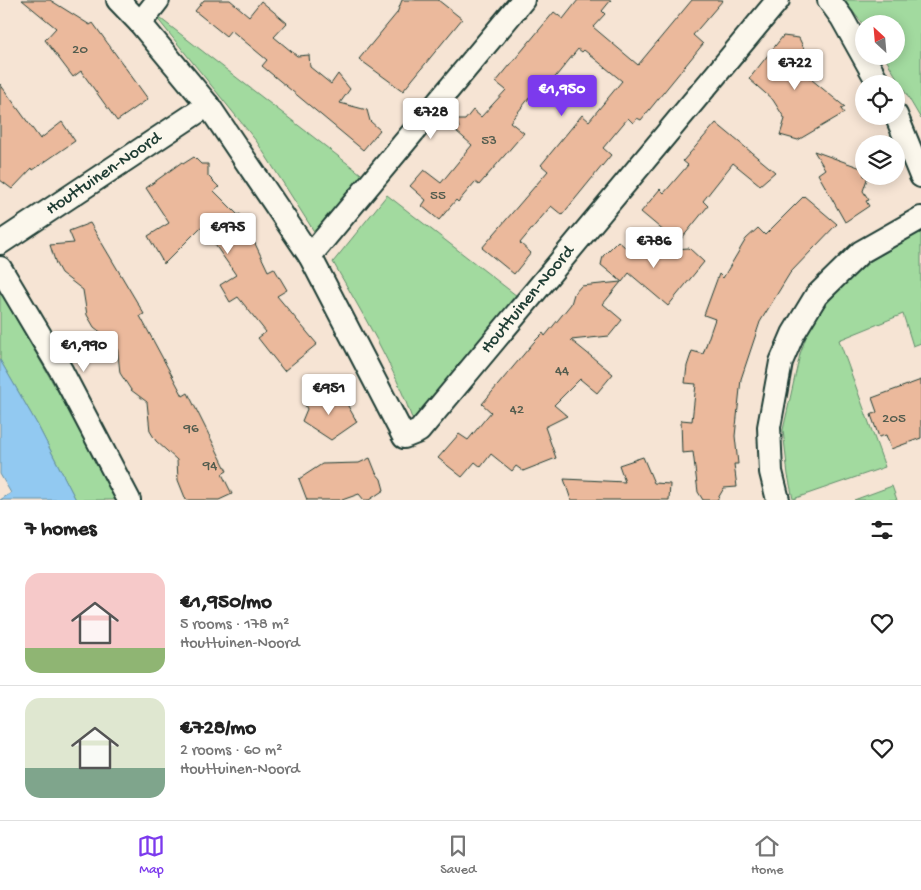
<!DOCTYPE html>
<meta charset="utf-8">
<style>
body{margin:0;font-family:"Gochi Hand",sans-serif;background:#f6f6f6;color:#222;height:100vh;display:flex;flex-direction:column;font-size:19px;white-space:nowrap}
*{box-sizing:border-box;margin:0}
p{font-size:16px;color:#767676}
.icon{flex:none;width:28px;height:28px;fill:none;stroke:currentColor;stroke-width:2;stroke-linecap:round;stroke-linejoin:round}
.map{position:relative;height:500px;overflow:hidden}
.sheet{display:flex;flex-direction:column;background:#fff;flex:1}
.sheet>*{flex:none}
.needle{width:32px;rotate:334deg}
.fabs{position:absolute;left:855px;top:15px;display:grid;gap:10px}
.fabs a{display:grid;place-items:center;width:50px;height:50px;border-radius:50%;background:#fff;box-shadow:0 2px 12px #0003;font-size:25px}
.price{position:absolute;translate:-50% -42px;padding:0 11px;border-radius:5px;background:#fff;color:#222;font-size:16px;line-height:32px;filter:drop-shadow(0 1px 2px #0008)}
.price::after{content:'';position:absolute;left:50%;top:30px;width:15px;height:11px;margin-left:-8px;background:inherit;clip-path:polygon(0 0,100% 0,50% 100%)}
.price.on{background:#7c3aed;color:#fff}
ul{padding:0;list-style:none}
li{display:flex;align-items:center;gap:15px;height:125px;padding:0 25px}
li+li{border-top:1px solid #e0e0e0}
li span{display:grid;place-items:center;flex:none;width:140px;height:100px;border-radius:15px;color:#555}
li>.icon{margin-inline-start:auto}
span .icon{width:60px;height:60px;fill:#fffc;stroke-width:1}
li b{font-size:21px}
h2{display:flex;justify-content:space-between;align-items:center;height:60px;padding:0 25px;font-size:21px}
.tab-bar{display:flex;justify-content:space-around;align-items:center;height:70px;border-top:1px solid #e0e0e0;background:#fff;font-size:14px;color:#767676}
.tab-bar a{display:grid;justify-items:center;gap:2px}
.tab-bar .on{color:#7c3aed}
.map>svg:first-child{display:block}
.green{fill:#a2da9f;stroke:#608c6a}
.water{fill:#92c9f1;stroke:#6491a5}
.building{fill:#ebb99c;stroke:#1f3d34}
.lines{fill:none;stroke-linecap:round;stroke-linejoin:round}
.street-casing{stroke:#1f3d34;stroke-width:26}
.street{stroke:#fbf7ec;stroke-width:22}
.labels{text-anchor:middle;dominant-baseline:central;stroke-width:4;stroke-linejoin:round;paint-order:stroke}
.number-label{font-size:15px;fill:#525c4e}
.street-label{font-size:18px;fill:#1f3d34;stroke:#fbf7ec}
</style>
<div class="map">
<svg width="921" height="500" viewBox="0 0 921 500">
<rect width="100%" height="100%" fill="#f6e4d4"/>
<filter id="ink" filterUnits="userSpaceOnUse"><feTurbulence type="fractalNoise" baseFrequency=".02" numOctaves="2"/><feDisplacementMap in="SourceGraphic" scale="10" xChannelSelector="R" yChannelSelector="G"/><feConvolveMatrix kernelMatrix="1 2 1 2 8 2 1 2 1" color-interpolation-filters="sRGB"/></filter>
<g filter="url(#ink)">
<g class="green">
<path d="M844,0H921V119L884,56H896V24H864V26Z"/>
<path d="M152,12L365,177L317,236L257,142Z"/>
<path d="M387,195L517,296L413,421C394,365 362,313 333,262Z"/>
<path d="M921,231V343L913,346L903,314L839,340L885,467L793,499L788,475L783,430L800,354L811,323L838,290L871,261Z"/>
<path d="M0,291L72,416L116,500H76L37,424L0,360Z"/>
<path d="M892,486L897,500H854Z"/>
</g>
<path class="water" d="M0,360L37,424L76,500H0L11,493L0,474Z"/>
<g class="building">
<path d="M22,0H50L90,25L93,23L148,99L117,121L81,71L73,77L45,40L56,28Z"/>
<path d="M204,0H230L249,16L261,1L287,23L274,37L297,56L309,55L310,67L331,84L338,74L350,89L340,103L367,110L370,121L380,130L363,150L262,66L267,60L231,30L226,36L195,11Z"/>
<path d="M402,0H438L462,19L403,91L359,59L397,13Z"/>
<path d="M578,0H611L602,11L605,14L593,27L638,65L692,0H723L693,35L703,44L641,120L637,118L633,123L628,118L603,148L611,155L562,215L551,206L520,243L531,253L514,274L482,248L548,171L541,165L582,115L589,121L622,81L584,50L582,52L578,49L539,97H530L510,122L524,133L479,185L475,182L458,202L456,200L439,220L422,206L426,200L410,186L424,170L441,183L472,145L456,131L459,128L457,120H465L473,110L481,117L506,90L496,82L515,59L554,12L563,19Z"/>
<path d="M783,36L799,38L806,53L795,66L845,107L841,109L844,113L798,140L780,135L785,119L773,100L749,79Z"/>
<path d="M0,84L40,139L62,122L75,141L33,170L32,168L12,189L0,180Z"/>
<path d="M716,123L775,172L760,185L733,163L703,201L708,206L678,243L641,212L660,189L664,193L688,165L683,161Z"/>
<path d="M814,151L864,169V176H867V179L863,191L869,200L866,201L869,206L845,222L818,174L825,169Z"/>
<path d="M194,157L201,164H208V176L219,187L214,191L238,215L240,214L252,232L250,233L268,271L274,268L287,290L277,296L317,344L284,371L258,338L266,332L238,297L230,302L220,285L236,275L202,226L164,264L148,236L169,223L146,188L182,162L183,164Z"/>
<path d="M804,196L837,224L790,273L760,322L741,379L735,436L738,464H734L737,487L724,488L717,500H703L698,492L693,452L682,453L681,420L692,421L696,384L685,383L687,366L692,351L703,354L715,319L704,315L719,274L723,278L746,239L758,228L765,235Z"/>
<path d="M90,223L144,314L140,316L183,396L188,393L227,471L222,474L232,494L219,500H186L178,480L177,460L156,441L150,431L147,402L131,390L120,373L117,345L94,327L87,315L83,290L61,273L56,264L50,245L74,243L69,231Z"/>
<path d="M618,241L631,252L689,248L704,262L668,306L629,273L622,282L601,265L603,256Z"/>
<path d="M621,282L603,304L622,320L609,336L571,340L613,374L597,393L580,379L554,405L567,416L545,427L556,458L523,471L516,466L512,471L491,454L481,467L475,462L462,477L438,458L459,434L468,440L491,412L482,404L534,342L543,333L545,336L571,304L574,294L581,286Z"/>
<path d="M921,380V438L891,449L886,435L879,437L871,415L877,412L872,398Z"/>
<path d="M328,393L332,402L343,397L357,422L331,440L302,421L307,409L305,405Z"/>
<path d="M643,457L654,483L670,484L669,500H571L564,479L625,482L619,465Z"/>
<path d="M370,458L376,473L381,479L384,490L369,500H364L359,494L342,500H307L299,479L322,464L359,463Z"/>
</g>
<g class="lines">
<defs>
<g id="street">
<path d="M118,0L140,23L208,105L310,256L404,437L419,431L778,0"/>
<path d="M829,0L842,18L879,84"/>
<path d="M140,23L158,0"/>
<path d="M896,115L921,176"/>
<path d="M0,243L208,105"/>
<path d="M310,256L523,0"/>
<path d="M0,268L62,372L129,500"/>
<path d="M778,500L771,472L769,427L781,362L793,334L816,296L861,252L921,218"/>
</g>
</defs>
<use href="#street" class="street-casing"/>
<use href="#street" class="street"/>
</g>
</g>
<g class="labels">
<g class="number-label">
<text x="80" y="50">20</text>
<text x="489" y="141">53</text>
<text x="438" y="196">55</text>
<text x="562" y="371">44</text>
<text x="517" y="410">42</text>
<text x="894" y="419">205</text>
<text x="191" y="429">96</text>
<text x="210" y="466">94</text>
</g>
<g class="street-label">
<text transform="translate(104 174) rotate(-34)">Houttuinen-Noord</text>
<text transform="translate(528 300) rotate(-50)">Houttuinen-Noord</text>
</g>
</g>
</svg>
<div class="fabs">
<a><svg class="needle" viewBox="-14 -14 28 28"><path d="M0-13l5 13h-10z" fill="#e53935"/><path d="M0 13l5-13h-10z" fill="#767676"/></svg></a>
<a><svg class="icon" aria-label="locate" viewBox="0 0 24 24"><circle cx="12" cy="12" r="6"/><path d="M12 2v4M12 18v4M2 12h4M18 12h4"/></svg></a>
<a><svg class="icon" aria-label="layers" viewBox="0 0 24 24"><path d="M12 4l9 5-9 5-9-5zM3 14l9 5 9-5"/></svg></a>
</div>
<b class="price" style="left:795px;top:91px">€722</b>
<b class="price on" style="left:562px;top:117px">€1,950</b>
<b class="price" style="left:431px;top:140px">€728</b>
<b class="price" style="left:228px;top:255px">€975</b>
<b class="price" style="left:654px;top:269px">€786</b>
<b class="price" style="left:84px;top:373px">€1,990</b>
<b class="price" style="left:329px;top:416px">€951</b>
</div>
<section class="sheet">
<h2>7 homes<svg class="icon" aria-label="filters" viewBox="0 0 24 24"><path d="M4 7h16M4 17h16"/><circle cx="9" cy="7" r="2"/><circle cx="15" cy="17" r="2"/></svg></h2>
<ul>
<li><span style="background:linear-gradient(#f6c9c9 75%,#8fb573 0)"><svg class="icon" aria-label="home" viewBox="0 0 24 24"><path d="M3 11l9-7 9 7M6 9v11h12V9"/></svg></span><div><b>€1,950/mo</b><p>5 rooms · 178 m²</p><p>Houttuinen-Noord</p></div><svg class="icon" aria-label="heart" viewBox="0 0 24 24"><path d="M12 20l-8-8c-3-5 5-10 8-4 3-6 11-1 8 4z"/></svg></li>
<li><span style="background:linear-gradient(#dfe7d0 70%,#7fa58c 0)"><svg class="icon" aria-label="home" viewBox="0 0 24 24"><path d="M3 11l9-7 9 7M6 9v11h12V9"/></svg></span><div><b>€728/mo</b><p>2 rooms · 60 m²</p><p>Houttuinen-Noord</p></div><svg class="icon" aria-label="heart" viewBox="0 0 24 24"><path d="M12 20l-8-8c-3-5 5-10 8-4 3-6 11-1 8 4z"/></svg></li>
</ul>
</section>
<nav class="tab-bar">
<a class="on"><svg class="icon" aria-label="map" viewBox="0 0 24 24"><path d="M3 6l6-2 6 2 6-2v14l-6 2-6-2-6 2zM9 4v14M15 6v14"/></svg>Map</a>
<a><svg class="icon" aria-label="saved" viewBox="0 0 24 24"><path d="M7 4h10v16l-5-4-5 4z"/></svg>Saved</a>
<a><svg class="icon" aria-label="home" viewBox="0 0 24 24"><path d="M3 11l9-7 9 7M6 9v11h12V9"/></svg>Home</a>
</nav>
